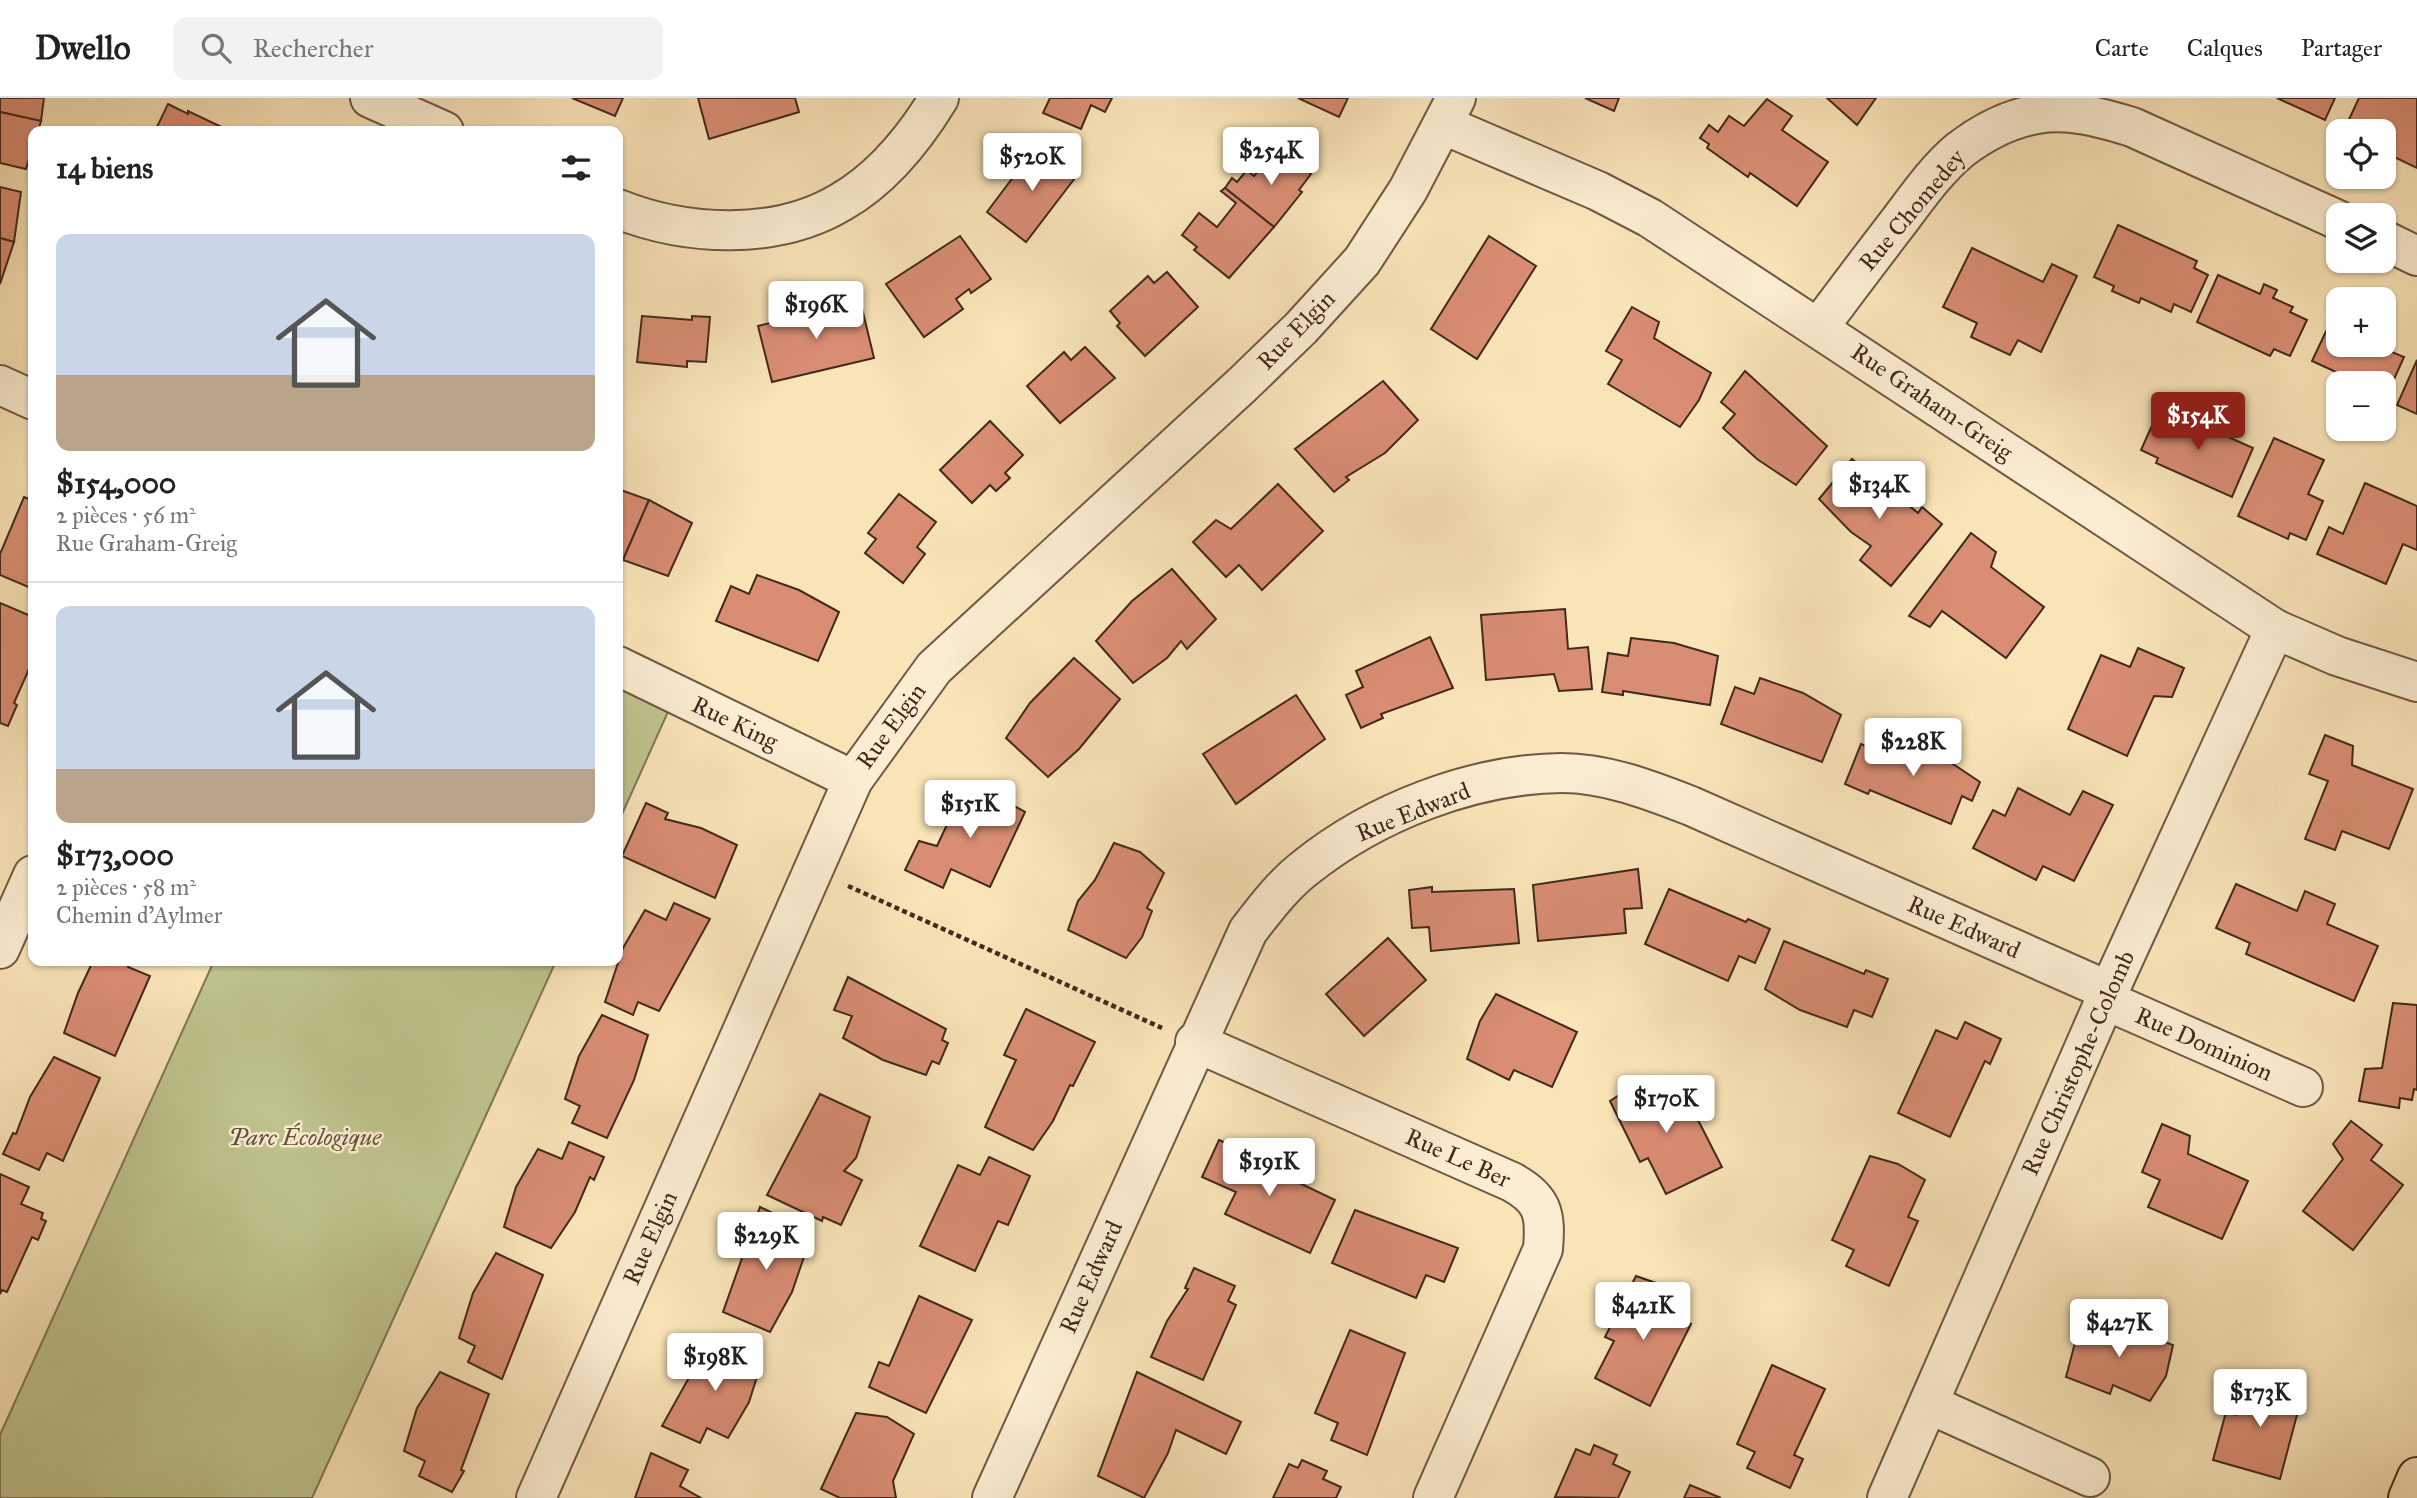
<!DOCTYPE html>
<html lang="fr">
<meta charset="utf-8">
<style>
body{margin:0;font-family:"IM FELL Great Primer",serif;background:#f2f2f2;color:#222;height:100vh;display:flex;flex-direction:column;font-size:26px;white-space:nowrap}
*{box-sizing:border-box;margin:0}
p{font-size:23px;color:#767676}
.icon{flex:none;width:38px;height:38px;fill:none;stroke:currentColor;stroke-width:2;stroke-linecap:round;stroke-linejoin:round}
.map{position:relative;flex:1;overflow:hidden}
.side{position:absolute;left:28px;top:28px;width:595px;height:840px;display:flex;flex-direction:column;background:#fff;border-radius:14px;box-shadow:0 2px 5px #0004}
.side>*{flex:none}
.buttons{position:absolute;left:2326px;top:21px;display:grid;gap:14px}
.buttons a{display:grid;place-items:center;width:70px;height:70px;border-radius:14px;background:#fff;box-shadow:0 2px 5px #0004;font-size:35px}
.price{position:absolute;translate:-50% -60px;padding:0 16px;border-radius:7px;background:#fff;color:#222;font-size:23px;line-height:46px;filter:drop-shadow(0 2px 4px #0008)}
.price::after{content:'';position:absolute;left:50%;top:42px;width:21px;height:16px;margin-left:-10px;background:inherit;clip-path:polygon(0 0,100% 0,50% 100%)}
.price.current{background:#8f2418;color:#fff}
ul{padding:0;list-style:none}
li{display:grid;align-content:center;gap:14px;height:371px;padding:0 28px}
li+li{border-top:2px solid #e0e0e0}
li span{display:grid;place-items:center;height:217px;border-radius:14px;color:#555}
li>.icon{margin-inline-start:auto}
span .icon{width:126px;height:126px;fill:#fffc;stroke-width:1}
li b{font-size:30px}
h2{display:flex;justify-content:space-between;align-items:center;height:84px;padding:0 28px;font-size:30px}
header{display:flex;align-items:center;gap:42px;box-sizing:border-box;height:98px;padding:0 35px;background:#fff;border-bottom:2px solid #e0e0e0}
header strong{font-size:33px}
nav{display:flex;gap:38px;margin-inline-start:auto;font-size:24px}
.search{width:490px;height:63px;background:#f2f2f2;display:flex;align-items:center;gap:18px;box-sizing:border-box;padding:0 24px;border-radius:14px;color:#767676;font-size:26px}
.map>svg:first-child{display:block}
.green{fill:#bfc48e;stroke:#807656;stroke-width:2}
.building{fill:#d98d73;stroke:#42291d;stroke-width:2}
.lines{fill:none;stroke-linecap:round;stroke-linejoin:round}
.minor-casing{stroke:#705844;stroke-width:42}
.major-casing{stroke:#42291d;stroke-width:42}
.path{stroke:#42291d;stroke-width:4.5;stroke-dasharray:5 3.5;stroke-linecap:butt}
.minor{stroke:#fbedd1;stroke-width:38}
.major{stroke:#f9e4b8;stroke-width:38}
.labels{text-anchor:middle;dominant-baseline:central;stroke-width:5;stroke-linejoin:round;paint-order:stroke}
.street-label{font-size:24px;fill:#42291d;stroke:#fbedd1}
.park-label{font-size:24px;font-style:italic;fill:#615039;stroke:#fbedd1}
</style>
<header>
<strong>Dwello</strong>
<div class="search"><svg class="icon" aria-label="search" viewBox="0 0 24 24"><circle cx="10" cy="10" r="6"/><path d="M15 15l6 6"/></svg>Rechercher</div>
<nav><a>Carte</a><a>Calques</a><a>Partager</a></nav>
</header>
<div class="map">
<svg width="2417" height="1400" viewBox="0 0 2417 1400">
<rect width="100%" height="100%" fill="#f9e4b8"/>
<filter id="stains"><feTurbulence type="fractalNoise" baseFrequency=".00286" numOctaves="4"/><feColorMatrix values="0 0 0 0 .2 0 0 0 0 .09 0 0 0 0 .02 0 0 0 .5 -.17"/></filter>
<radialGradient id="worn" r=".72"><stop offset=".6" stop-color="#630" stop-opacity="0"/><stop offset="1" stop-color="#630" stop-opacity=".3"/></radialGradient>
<g class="green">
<path d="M618,568L676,596L618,725Z"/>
<path d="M214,863H556L312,1400H0V1337Z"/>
</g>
<g class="building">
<path d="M0,0H44L41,23L0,14Z"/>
<path d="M572,0H623L615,18Z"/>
<path d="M698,0H795L799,14L709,41Z"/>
<path d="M1050,0H1112L1105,14L1091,7L1081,31L1043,15Z"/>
<path d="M1298,0H1348L1339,19Z"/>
<path d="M1585,0H1619L1614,13Z"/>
<path d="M1827,0H1876L1857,27Z"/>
<path d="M2277,0H2335L2325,22Z"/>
<path d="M2359,0H2417V70L2384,54V33L2344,32Z"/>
<path d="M1767,1L1792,18L1782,32L1828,64L1797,108L1750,75L1748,79L1707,50L1709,46L1700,40L1709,27L1718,34L1729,18L1744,28Z"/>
<path d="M168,6L188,16V13L230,33H155Z"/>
<path d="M0,14L41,23L38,33H33V48L26,71L0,65Z"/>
<path d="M1038,46L1078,76L1026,144L987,114Z"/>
<path d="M1278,49L1311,76L1299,92L1302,94L1274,129L1225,90L1232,80L1237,84L1247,72L1254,78Z"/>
<path d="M0,89L21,94L14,144L0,140Z"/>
<path d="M1225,90L1274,129L1229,180L1194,152L1197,149L1182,137L1199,115L1217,129L1236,105L1221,93Z"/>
<path d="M2118,127L2197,163L2194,170L2208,177L2191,214L2174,206L2171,214L2141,200L2139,205L2112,193L2114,188L2094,179Z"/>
<path d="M960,138L991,181L971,195L969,191L956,201L963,211L924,239L886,186Z"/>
<path d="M1489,138L1536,168L1477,261L1431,231Z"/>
<path d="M0,140L14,144L0,186Z"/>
<path d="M1972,150L2043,184L2052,166L2077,178L2041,254L2018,242L2010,257L1971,239L1977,225L1943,209Z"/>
<path d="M1167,174L1198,209L1145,258L1117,228L1120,225L1110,213L1148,178L1154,185Z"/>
<path d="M2218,177L2260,196L2264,186L2277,192L2273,200L2293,209L2290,214L2307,222L2290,258L2274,251L2270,258L2197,224Z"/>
<path d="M860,202L874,260L772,284L758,228Z"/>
<path d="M1632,209L1659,224L1654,240L1711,275L1699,302L1680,329L1608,286L1622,262L1606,253Z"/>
<path d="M642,218L692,222V218L710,219L706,264L687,263V269L637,264Z"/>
<path d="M2329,227L2338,231V247H2375L2404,259L2387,297L2384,296V285H2360L2312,263Z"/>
<path d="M1085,249L1115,280L1060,325L1027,288L1064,254L1071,262Z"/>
<path d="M2417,262V316L2397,307Z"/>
<path d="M1745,273L1827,348L1796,387L1757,361L1723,330L1735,316L1721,304Z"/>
<path d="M1383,283L1418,322L1385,355L1346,379L1349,382L1334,394L1295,351Z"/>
<path d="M2158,314L2174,321L2177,316L2253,350L2232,399L2156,365L2158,360L2141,352Z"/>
<path d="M990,323L1023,357L1005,375L1010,380L996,393L990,387L972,405L940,372Z"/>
<path d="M2274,340L2324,362L2308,396L2323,403L2306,442L2290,435L2288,441L2238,418Z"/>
<path d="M1852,361L1918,415L1922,409L1942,426L1891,488L1860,462L1871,448L1851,434L1819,401Z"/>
<path d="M2365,385L2417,408V452L2403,446L2386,486L2317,456L2329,429L2343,436Z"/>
<path d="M1278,386L1323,433L1262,492L1239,467L1226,479L1193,444L1216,422L1231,431Z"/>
<path d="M618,391L649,402L623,462L618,460Z"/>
<path d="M899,396L936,424L917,449L925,456L903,485L865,455L876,441L868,435Z"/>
<path d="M24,399L33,403V491L0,477V456Z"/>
<path d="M649,402L692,425L668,478L623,462Z"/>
<path d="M1971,435L1996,454L1991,469L2044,509L2006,560L1942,513L1930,529L1909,518Z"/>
<path d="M1172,471L1216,521L1187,551L1181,543L1167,560L1133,585L1096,543L1132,503Z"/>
<path d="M757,477L799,492L839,514L818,563L716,523L731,488L749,496Z"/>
<path d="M0,505L33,519V562L14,605L17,607L8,628L0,625Z"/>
<path d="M1565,511L1568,551L1588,549L1592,591L1559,593L1554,576L1486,582L1481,517Z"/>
<path d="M1430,539L1453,590L1381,616L1383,620L1361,630L1346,597L1363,589L1356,573Z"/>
<path d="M1631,540L1674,545L1718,558L1710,607L1623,593V597L1602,594L1608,555L1628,558Z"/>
<path d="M2138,550L2184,570L2172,599L2154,598L2127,658L2068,631L2101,557L2130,569Z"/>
<path d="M1074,560L1120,601L1079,651L1048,679L1006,640L1030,605Z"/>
<path d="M1760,580L1803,595L1841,617L1822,664L1721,626L1735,589L1754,596Z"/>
<path d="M1296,597L1325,641L1236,706L1203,656Z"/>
<path d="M2325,637L2353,648L2352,667L2413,691L2389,751L2342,733L2335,752L2305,741L2328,683L2309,676Z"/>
<path d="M1891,638L1932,652L1980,684L1972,703L1962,698L1951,726L1870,692L1868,696L1845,686L1861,646L1883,655Z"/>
<path d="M966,686L995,697L1025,714L990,789L951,771L943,790L905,772L919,743L937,748Z"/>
<path d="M2018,690L2070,717L2083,693L2113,707L2074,783L2043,768L2036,782L1973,750L1993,712L2005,718Z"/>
<path d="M646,705L668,715L665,721L701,730L737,747L715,800L622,758Z"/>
<path d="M1114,745L1140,754L1164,775L1147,810L1152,813L1142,839L1126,860L1068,832L1078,803L1095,782Z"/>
<path d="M1638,771L1642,810L1624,811L1626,835L1538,843L1533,787Z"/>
<path d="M2236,786L2297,813L2305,793L2335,806L2327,826L2378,848L2354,903L2246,856L2250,845L2216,830Z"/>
<path d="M1432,789V794L1514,791L1519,845L1431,853L1429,829L1412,830L1409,792Z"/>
<path d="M1669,791L1746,824L1748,821L1770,831L1755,865L1739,858L1728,883L1645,846Z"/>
<path d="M674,805L710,821L659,913L638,904L633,917L605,904L623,850L645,812L666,822Z"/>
<path d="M1388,840L1426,882L1364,938L1326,896Z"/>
<path d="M1784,843L1864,876L1866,872L1888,881L1872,919L1854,912L1847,929L1800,912L1765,891Z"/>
<path d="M93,863H130L128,869L150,878L115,958L64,935L78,895Z"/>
<path d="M848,879L946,931L942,942L948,945L939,966L932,963L926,977L883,962L843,940L852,918L834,912Z"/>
<path d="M1496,896L1577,934L1552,989L1514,972L1509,982L1467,961L1480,923Z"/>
<path d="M2393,905L2417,907V992L2414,991L2412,1002L2400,1000L2399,1010L2359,1003L2365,971L2382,970Z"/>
<path d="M1026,911L1095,944L1073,988L1070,987L1053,1023L1033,1052L985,1029L1016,962L1004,957Z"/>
<path d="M602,917L648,937L634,982L607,1040L572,1025L580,1008L565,1001L579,958Z"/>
<path d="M1965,924L2001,941L1990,966L1985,963L1950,1039L1898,1015L1936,932L1957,941Z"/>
<path d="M54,959L100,980L63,1063L47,1055L39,1072L3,1056L13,1035L16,1036L30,999Z"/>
<path d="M1650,984L1657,998L1681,987L1694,1022L1697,1020L1722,1069L1666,1096L1648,1060L1640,1064L1610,1003L1630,990Z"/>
<path d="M820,996L870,1019L856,1060L844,1073L862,1082L841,1127L823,1119L822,1123L767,1097Z"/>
<path d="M2351,1023L2382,1047L2371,1062L2403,1087L2353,1152L2303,1113L2343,1061L2333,1046Z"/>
<path d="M2162,1026L2190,1038L2188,1056L2248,1083L2222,1141L2148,1109L2160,1082L2142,1074Z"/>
<path d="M1219,1042L1262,1061L1260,1066L1335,1102L1310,1155L1225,1116L1236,1094L1202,1079Z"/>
<path d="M569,1044L604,1059L594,1082L590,1079L575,1114L551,1150L504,1129L516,1089L538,1051L562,1061Z"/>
<path d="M1870,1058L1898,1066L1925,1082L1908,1119L1918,1123L1889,1188L1846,1168L1854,1152L1832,1142Z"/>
<path d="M989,1059L1030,1078L1008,1127L998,1123L975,1173L920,1148L958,1067L980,1077Z"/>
<path d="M0,1076L29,1089L21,1106L43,1115L41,1121L46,1123L38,1142L32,1139L7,1194L2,1192L0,1196Z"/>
<path d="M760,1109L796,1126L789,1142L807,1150L792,1194L770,1234L723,1214Z"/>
<path d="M1355,1112L1458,1150L1444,1184L1426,1177L1416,1200L1332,1165Z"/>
<path d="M496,1155L543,1177L502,1281L468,1264L475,1248L459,1240L473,1195Z"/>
<path d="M1194,1170L1235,1188L1228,1203L1236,1207L1203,1282L1151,1259L1167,1223L1188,1191L1185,1190Z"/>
<path d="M1636,1178L1656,1185L1676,1199L1668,1214L1691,1226L1650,1308L1595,1280L1614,1243L1605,1239Z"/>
<path d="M919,1198L972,1222L926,1315L869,1289L879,1264L889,1268Z"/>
<path d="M2091,1215L2173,1247L2166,1278L2150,1303L2113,1287L2110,1296L2066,1279L2076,1241Z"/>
<path d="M1350,1232L1405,1255L1367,1357L1331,1342L1338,1325L1315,1315Z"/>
<path d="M711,1240L762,1263L749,1304L728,1340L707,1330L700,1345L662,1328Z"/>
<path d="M1772,1267L1825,1291L1794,1357L1803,1361L1790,1390L1747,1370L1755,1354L1737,1346Z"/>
<path d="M440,1274L489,1296L461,1372L464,1373L452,1394L419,1378L425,1363L404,1353L417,1310Z"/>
<path d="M1137,1274L1241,1324L1226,1356L1176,1332L1168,1355L1144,1400L1098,1378Z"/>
<path d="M2246,1279L2303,1294L2280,1381L2213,1362L2226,1314L2236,1317Z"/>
<path d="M856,1315L887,1319L914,1336L893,1383L896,1400H840L821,1391Z"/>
<path d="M1594,1347L1617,1357L1613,1366L1630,1374L1618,1400L1555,1399L1576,1351L1590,1357Z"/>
<path d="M651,1355L688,1372L680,1388L701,1400H635Z"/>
<path d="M1302,1362L1327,1373L1323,1381L1341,1389L1336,1400H1273L1289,1366L1298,1370Z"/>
<path d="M1690,1387L1721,1400H1684Z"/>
</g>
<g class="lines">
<defs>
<g id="minor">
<path d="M370,0L444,33"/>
<path d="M1444,27L1598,93L1650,120L2275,531L2337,558L2417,584"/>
<path d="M618,111C686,138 776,143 841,104C883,80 914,41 939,0"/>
<path d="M2384,142L2417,158"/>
<path d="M1819,229C1846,193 1873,157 1900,122C1918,98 1937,71 1960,52C1982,35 2009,21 2037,16C2068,10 2102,20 2132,29L2338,122"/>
<path d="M0,287L33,302"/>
<path d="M618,568L853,682"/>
<path d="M0,851L33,777"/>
<path d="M2105,902L2303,989"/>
<path d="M1195,944L1512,1084C1543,1101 1546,1116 1543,1151L1433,1400"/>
<path d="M1929,1306L2090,1379"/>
<path d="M536,1400L853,682L934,570L1242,287L1301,230L1362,163L1408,92L1456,0"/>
<path d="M992,1400L1248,833C1265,811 1283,787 1305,770C1375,714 1472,676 1562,675C1606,675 1650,692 1691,708L2109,893"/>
<path d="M1887,1400L2109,893L2275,531"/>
</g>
<path id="major" d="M2408,1400L2417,1379"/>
</defs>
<use href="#minor" class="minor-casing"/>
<use href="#major" class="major-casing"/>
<path class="path" d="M848,788L1162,930"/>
<use href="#minor" class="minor"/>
<use href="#major" class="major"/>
</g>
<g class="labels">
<g class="street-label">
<text transform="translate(1912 112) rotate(-50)">Rue Chomedey</text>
<text transform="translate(1296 232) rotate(-46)">Rue Elgin</text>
<text transform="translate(1932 304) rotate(34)">Rue Graham-Greig</text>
<text transform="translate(735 625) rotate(26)">Rue King</text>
<text transform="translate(891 628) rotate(-54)">Rue Elgin</text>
<text transform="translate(1413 714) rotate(-22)">Rue Edward</text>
<text transform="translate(1964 829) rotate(24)">Rue Edward</text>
<text transform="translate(2204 946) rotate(24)">Rue Dominion</text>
<text transform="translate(2078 965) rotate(-66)">Rue Christophe-Colomb</text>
<text transform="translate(1458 1060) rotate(24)">Rue Le Ber</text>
<text transform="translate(650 1140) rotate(-66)">Rue Elgin</text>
<text transform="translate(1091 1179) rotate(-66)">Rue Edward</text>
</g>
<g class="park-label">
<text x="305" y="1039">Parc Écologique</text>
</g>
</g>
<rect width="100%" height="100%" filter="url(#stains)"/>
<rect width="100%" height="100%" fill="url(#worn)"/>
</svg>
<div class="buttons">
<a><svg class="icon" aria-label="locate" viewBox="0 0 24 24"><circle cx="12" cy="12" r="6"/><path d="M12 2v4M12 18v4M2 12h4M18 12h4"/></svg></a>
<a><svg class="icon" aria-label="layers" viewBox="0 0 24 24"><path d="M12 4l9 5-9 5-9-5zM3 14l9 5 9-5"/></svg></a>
<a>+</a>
<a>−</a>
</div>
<b class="price" style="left:1271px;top:89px">$254K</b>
<b class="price" style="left:1032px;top:95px">$520K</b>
<b class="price" style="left:816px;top:243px">$196K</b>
<b class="price current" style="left:2198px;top:354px">$154K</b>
<b class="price" style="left:1879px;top:423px">$134K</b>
<b class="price" style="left:1913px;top:680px">$228K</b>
<b class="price" style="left:970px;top:742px">$151K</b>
<b class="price" style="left:1666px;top:1037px">$170K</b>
<b class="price" style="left:1269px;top:1100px">$191K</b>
<b class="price" style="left:766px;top:1174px">$229K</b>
<b class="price" style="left:1643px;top:1244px">$421K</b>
<b class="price" style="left:2119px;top:1261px">$427K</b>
<b class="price" style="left:715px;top:1295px">$198K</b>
<b class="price" style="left:2260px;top:1331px">$173K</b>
<section class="side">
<h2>14 biens<svg class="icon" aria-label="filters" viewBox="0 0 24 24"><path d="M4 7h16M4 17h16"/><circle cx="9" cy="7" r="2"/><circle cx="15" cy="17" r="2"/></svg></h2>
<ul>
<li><span style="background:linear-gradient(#c9d6e8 65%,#b9a48a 0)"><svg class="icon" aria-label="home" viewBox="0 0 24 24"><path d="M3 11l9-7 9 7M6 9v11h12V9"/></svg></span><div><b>$154,000</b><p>2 pièces · 56 m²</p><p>Rue Graham-Greig</p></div></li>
<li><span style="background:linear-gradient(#c9d6e8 75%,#b9a48a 0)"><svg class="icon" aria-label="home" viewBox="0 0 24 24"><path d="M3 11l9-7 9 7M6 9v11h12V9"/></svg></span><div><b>$173,000</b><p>2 pièces · 58 m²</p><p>Chemin d'Aylmer</p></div></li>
</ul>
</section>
</div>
